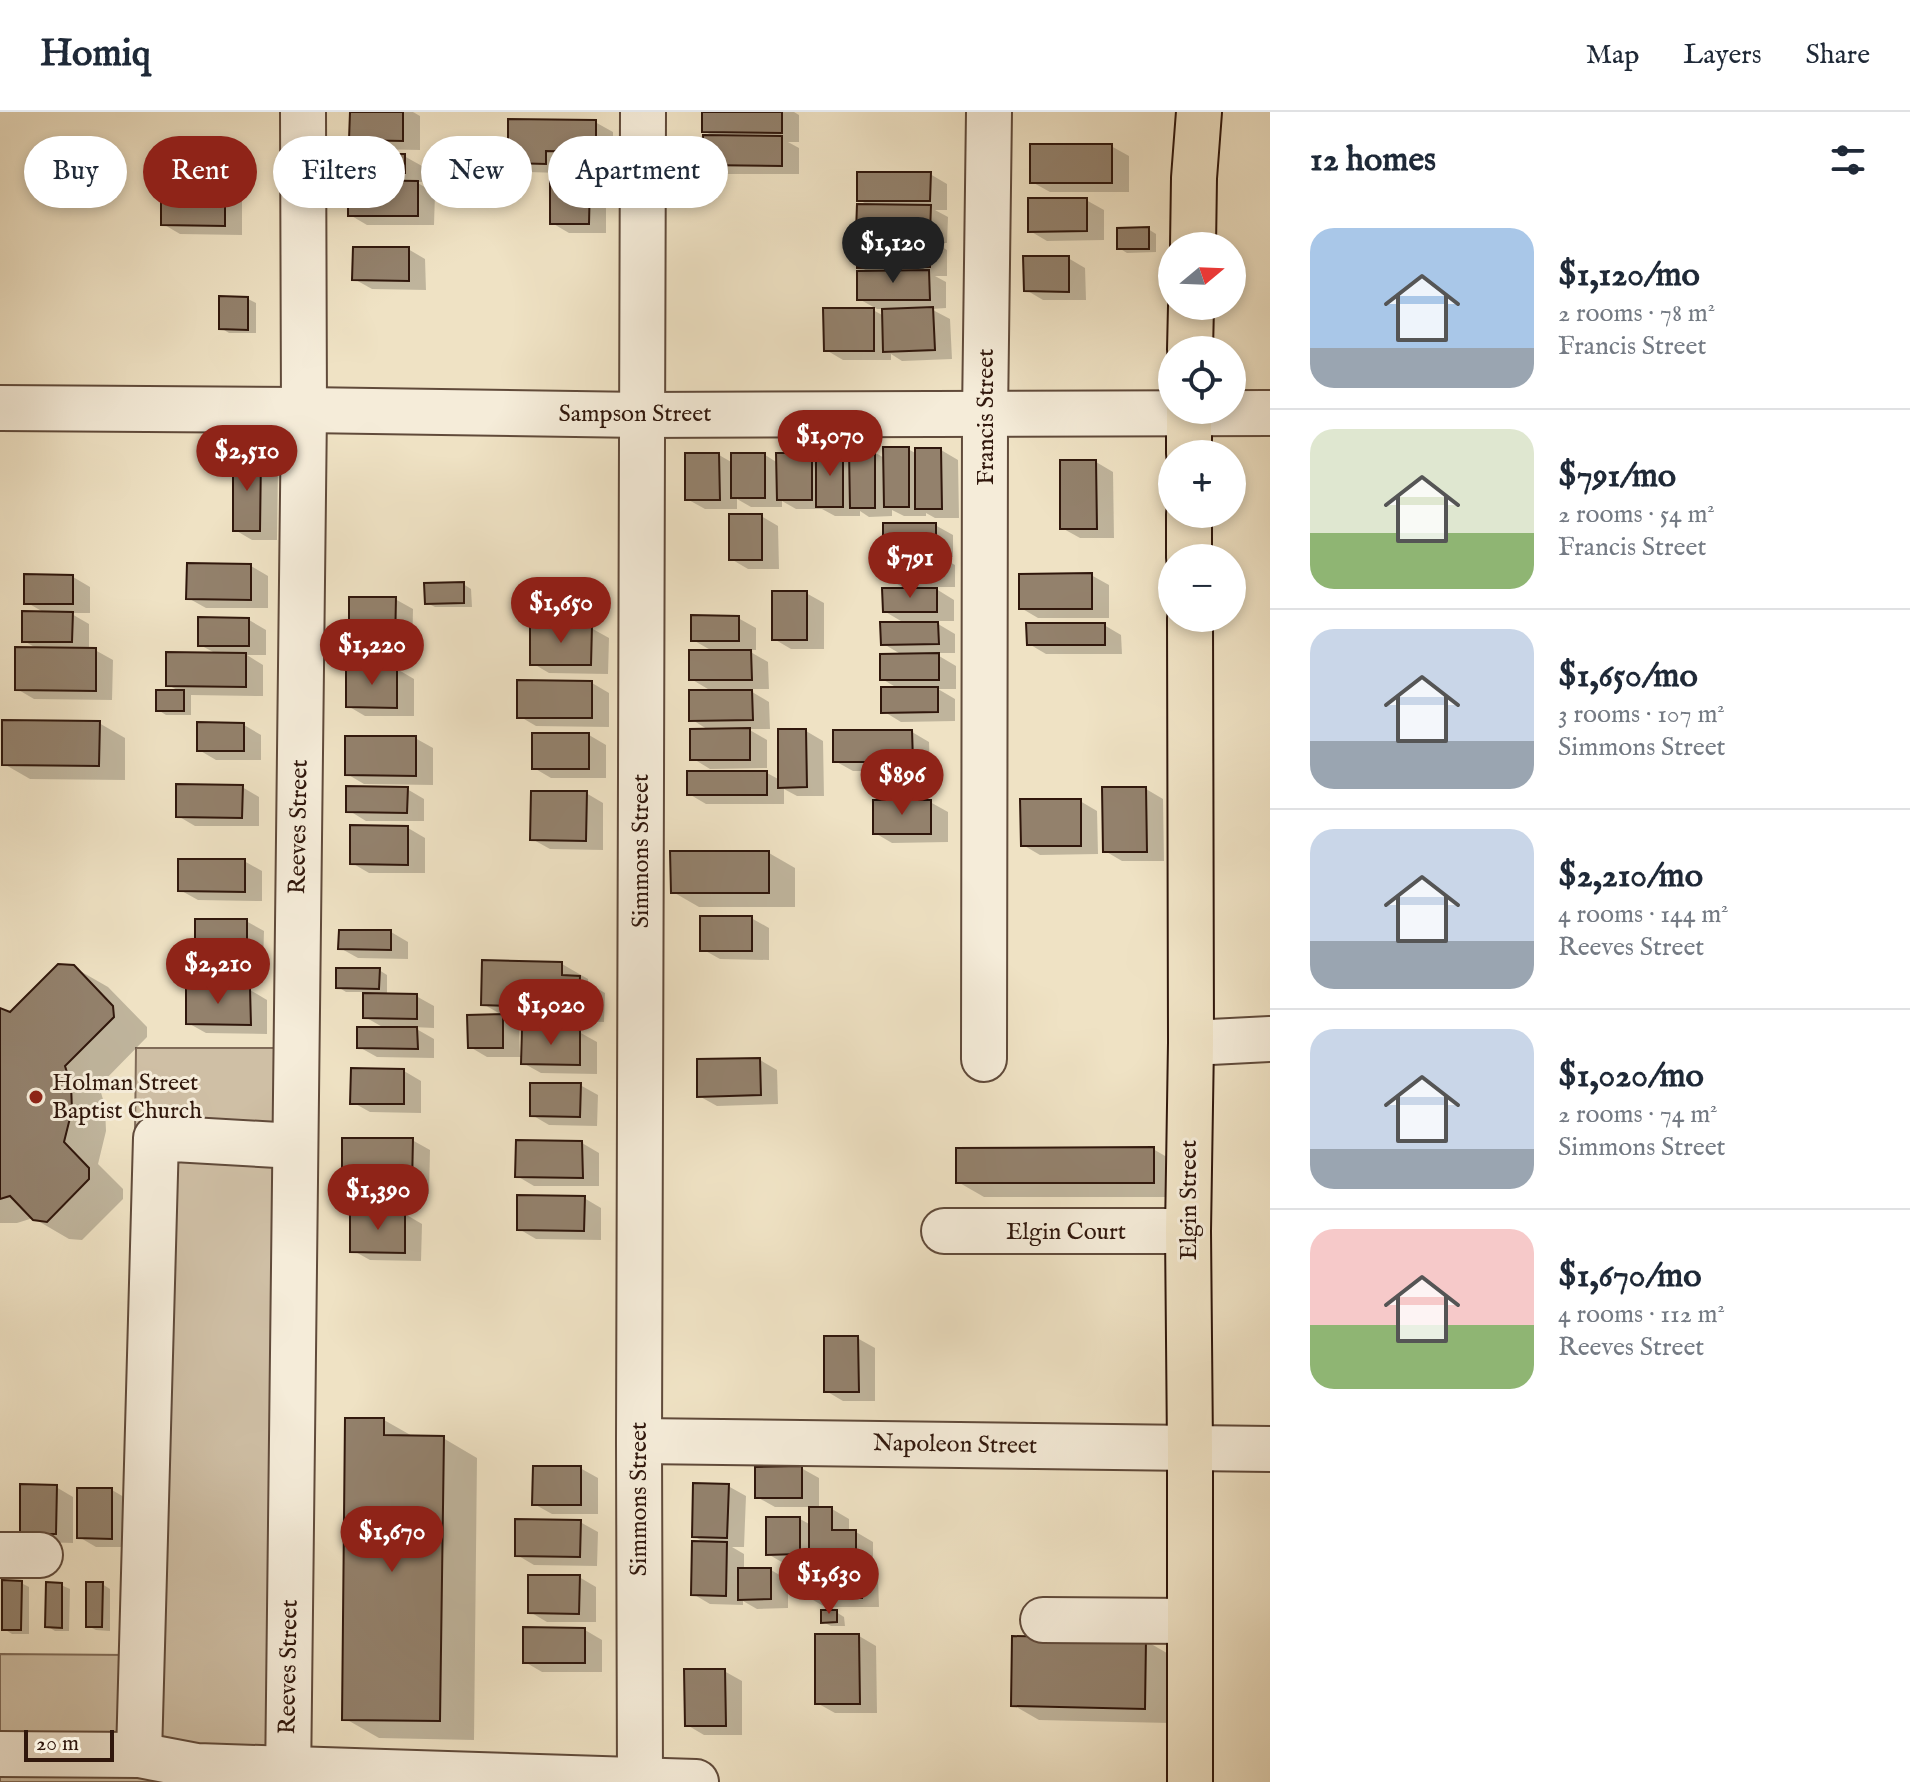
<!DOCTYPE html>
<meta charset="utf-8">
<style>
body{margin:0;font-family:"IM FELL English",serif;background:#f2f2f3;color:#1f2937;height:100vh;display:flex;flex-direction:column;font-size:30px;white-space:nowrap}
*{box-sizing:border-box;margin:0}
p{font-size:26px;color:#747a83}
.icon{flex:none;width:44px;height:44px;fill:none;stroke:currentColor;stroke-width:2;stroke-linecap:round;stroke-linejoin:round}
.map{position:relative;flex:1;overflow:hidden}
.sheet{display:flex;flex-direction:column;background:#fff;width:640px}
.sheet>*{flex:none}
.guide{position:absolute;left:24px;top:24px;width:760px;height:72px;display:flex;gap:16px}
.needle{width:52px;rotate:71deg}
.buttons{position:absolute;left:1158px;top:120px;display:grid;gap:16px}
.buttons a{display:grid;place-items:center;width:88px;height:88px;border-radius:50%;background:#fff;box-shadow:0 4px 12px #0003;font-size:40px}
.scale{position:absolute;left:24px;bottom:20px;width:90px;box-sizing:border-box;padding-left:8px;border:4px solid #30170c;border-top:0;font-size:22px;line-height:28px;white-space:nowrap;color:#30170c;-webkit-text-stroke:6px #f5ecd9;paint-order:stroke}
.price{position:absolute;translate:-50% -68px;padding:0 18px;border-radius:28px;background:#8f2418;color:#fff;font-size:26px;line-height:52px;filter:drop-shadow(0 2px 4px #0008)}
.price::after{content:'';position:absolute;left:50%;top:48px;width:24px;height:18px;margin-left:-12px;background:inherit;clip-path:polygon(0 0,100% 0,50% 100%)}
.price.active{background:#222;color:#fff}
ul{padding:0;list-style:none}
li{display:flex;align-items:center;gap:24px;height:200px;padding:0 40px}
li+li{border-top:2px solid #e0e1e3}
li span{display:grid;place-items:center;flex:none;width:224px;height:160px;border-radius:24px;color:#555}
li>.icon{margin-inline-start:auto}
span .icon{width:96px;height:96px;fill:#fffc;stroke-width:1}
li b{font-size:34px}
h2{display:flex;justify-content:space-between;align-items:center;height:96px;padding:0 40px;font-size:34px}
.pill{padding:0 28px;border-radius:36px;background:#fff;box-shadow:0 4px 12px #0003;font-size:28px;line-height:72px}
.pill.active{background:#8f2418;color:#fff}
header{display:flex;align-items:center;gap:48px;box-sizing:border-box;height:112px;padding:0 40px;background:#fff;border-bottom:2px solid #e0e1e3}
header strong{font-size:38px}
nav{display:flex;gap:44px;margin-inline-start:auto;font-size:28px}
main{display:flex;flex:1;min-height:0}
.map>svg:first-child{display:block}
.green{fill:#cfbfa5;stroke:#806b58;stroke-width:2}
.shadow{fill:#0003}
.building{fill:#93816c;stroke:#30170c;stroke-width:2}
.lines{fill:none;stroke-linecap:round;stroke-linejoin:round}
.minor-casing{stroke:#604a3a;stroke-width:48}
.major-casing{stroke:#30170c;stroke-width:48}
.minor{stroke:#f5ecd9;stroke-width:44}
.major{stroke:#efe2c4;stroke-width:44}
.poi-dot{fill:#8f2418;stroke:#f5ecd9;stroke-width:3}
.labels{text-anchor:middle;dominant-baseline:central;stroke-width:6;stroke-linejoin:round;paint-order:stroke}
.street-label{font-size:24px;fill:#30170c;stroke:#f5ecd9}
.poi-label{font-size:24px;fill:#30170c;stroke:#f5ecd9;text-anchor:start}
</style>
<header>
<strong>Homiq</strong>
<nav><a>Map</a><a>Layers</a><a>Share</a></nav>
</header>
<main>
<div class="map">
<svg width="1270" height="1670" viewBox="0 0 1270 1670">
<rect width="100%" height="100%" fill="#efe2c4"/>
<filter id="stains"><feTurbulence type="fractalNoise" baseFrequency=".0025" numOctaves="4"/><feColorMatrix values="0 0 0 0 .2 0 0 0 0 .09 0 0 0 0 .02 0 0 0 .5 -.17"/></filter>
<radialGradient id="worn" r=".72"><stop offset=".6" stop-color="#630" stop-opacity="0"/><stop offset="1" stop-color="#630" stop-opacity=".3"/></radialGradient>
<path class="green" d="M136,936H284L272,1670H0V1542L129,1543Z"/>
<g class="shadow">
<path d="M352,0H413L420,4V38L369,37L351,27Z"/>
<path d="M704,0H794L799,3V30H788L799,36V62H722L704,52L715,25L704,19Z"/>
<path d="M595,10L613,20V49L563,48V61L527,60L510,50Z"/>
<path d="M1111,34L1129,44V80H1050L1032,70Z"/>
<path d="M404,44L422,54V70H416L435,81L434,113H367L350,103L362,71L342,59Z"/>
<path d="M930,62L947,72V98H935L948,105L947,131H935L947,138V164H935L946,170V196L931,197L950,207L952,247L902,249L891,242V248H843L826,238L873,198L884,204V197H877L859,187L870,161L859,154L873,128L858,120L870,94L859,88Z"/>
<path d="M225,66L242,76V123L180,122L163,112Z"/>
<path d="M589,71L606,81V121H569L552,111Z"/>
<path d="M1086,88L1104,98V128L1047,129L1030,119Z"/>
<path d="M1148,117L1156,122V140L1127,141L1119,136Z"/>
<path d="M408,137L425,147L426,178L372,177L354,167Z"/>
<path d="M1068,146L1085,156L1086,188H1043L1026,178Z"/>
<path d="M248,187L256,191V221H229L221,216Z"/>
<path d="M908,337L917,342L941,338L958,348L959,406H935L926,401V404H904L892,398V404L869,405L860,399V404H835L822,397H796L782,389V395H751L737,387V397H705L687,387L719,343L733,351L765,343L778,351L811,343L818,346L842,340L851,345L874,340L886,347Z"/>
<path d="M261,346L278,356L277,428H252L235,418Z"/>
<path d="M1096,350L1113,360L1114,426H1080L1062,416Z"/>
<path d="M761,404L778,414L779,457H748L731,447Z"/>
<path d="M935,413L953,423V445H940L955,453V475H933L954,488V509H933L955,522V541H934L956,554V577H938L955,587V609L901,610L883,599L899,577L882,567L904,544L882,531L906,512L884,499L907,478L886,465L900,444L885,435Z"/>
<path d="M251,454L268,464V496H206L188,486Z"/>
<path d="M1091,463L1109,473V506H1038L1021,496Z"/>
<path d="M73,465L90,475V501H70L89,512V537L95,538L113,548L112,588L34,587L17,577L38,537L24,529L45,501L26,490Z"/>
<path d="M463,472L471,477L472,495H435L427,491Z"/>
<path d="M806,481L824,491V537H791L774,527Z"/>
<path d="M395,487L413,497L412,543L368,542L351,532Z"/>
<path d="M738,506L756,516V538H747L768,550L769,577H747L769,590L770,617H748L767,628V656L710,657L692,646L710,619L691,607L713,580L691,567L714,540L693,528Z"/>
<path d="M249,508L266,518V543H247L263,553V584L191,583V603H166L158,598L181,580L168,573L217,542L200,533Z"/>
<path d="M1104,513L1121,523L1122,542H1046L1029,532Z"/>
<path d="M591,516L609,526L608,562L549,561L532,551Z"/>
<path d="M397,557L414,567V604H365L348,594Z"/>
<path d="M592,571L609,581V615L536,614L519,604Z"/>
<path d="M99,611L125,626V668L30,667L4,652Z"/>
<path d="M244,613L261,623V648H216L199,638Z"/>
<path d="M806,619L823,629L824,684H797L784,677V692H706L689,682L767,661L780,668Z"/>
<path d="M912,620L929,630L930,659H853L835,649Z"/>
<path d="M589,623L606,633V666H551L534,656Z"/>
<path d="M415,626L433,636V673L364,672L347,662Z"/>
<path d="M242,675L259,685V714H195L178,704Z"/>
<path d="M407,677L424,687V709H366L348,698Z"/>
<path d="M1146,677L1163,687L1164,749H1122L1105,739Z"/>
<path d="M586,681L603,691V738L550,737L532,727Z"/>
<path d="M1080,689L1097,699L1098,742L1040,743L1023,733Z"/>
<path d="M930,690L948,700V730L892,731L875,721Z"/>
<path d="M408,716L425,726V761H369L352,751Z"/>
<path d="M769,741L795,756V795H699L673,780Z"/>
<path d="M244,749L262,759V789L198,788L180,778Z"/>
<path d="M751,806L769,816V848L720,847L702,837Z"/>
<path d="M246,809L264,819L263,855H214L197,845Z"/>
<path d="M391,820L408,830V847L358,846L340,836Z"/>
<path d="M562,852L588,867V871L605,881L604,910L508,907L519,914L520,944L579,920L597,930V962L541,961L523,951L524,945H487L470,935L469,905L504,904L483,892Z"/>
<path d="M73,855L108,875L147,915V925L99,974L105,994L106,1019L98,1052L123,1077V1087L82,1128L69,1127L33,1106L17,1111H0V898L11,902Z"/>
<path d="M379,858L387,863V884H416L434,894V916L413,915L434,927V946L377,945L359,935L386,917L365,905V880H346L338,875Z"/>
<path d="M250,878L267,888V922L206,921L188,911Z"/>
<path d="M760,948L777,958L778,992L717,994L699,984Z"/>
<path d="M404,959L421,969V1001L370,1000L352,990Z"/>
<path d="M580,973L598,983L597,1014L549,1013L532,1003Z"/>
<path d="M412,1028L430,1038L429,1082H361L344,1072Z"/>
<path d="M582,1031L599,1041V1074H534L517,1064Z"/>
<path d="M1153,1037L1179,1052L1180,1085H984L958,1070Z"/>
<path d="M584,1086L601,1096V1128L536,1127L519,1117Z"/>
<path d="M405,1102L422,1112L421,1149L370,1148L352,1138Z"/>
<path d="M857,1226L875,1236V1289H843L826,1279Z"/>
<path d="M384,1308L414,1325L443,1326L477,1346L474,1628L379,1626L344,1606Z"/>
<path d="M580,1356L598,1366V1402H552L534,1392Z"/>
<path d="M801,1356L819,1366V1397H832L849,1407V1420H856L873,1430V1448L828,1449L817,1442V1451L785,1452L768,1442L800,1407L811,1413V1395H775L757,1385Z"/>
<path d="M728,1374L746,1384L744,1435H732L744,1442V1458H771L788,1468V1496L757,1497L743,1489V1493L710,1492L693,1482L705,1431L694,1424Z"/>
<path d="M56,1375L73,1385V1431L39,1430Z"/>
<path d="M112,1378L129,1388V1435H96L79,1425Z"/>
<path d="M580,1410L598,1420L597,1454L534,1453L517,1443Z"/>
<path d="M861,1456L878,1466L879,1495H825L808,1485Z"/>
<path d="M579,1465L596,1475V1510H547L530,1500Z"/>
<path d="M21,1471L29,1475V1522H12L4,1517Z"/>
<path d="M102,1472L110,1477V1519L96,1518L88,1514Z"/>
<path d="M61,1473L70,1477L69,1519H55L47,1514Z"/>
<path d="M836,1500L844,1505L845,1514H831L823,1510Z"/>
<path d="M585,1518L602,1528V1560H542L525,1550Z"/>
<path d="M859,1524L876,1534L877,1601H835L817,1591Z"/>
<path d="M1146,1529L1172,1544L1170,1611L1039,1608L1013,1593Z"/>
<path d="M724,1559L742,1569V1623H704L687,1613Z"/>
</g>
<g class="building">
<path d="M350,0H403V29L349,28Z"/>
<path d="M702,0H782V21L702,20Z"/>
<path d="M508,7L596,8V40L546,39V52L508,51Z"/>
<path d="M703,23L782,24V54L702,53Z"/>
<rect x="1030" y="32" width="82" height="39"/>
<path d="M341,42H405V61L340,60Z"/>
<path d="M857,60H931L930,89H857Z"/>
<path d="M161,63L225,64V114L161,113Z"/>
<path d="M348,68L418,69V104H348Z"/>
<path d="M550,68L590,69L589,112H550Z"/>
<path d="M1028,86H1087V119L1028,120Z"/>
<path d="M857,92L931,93L930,122L856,121Z"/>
<path d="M1149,115V137H1117V116Z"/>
<path d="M857,126H930V155L857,156Z"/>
<path d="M353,135H409V169L352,168Z"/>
<path d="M1023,144H1069V180L1024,179Z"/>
<path d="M929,158L930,188H857V159Z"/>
<path d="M219,184L248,185V218L219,217Z"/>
<path d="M933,195L935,238L883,240L882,197Z"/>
<path d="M823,196H874V239H824Z"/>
<path d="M883,335H909V395H884Z"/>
<path d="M915,336H941L942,397H915Z"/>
<rect x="816" y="338" width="27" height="57"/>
<path d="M849,338H875V396H850Z"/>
<path d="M685,341H719L720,388H685Z"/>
<rect x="731" y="341" width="34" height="45"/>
<path d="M776,341H812V388H777Z"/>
<path d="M233,344H261L260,419H233Z"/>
<path d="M1060,348H1096L1097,417H1060Z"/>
<rect x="729" y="402" width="33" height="46"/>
<rect x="883" y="411" width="53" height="25"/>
<path d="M938,441L939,466L883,467L884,442Z"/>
<path d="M187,451L251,452V488L186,487Z"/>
<path d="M1092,461V497H1019V462Z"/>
<path d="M24,462L73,463V492H24Z"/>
<path d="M464,470V491L425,492L424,471Z"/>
<path d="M882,476H937V500H883Z"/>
<rect x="772" y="479" width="35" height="49"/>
<path d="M349,485H396L395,534L349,533Z"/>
<path d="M22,499L73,500L72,530H22Z"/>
<path d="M691,503L739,504V529H691Z"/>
<path d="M198,505L249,506V534H198Z"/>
<path d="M880,510H938L939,532L881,533Z"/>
<path d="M1026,511H1105V533H1027Z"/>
<path d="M530,514H592L591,553H530Z"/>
<path d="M15,535L96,536V579L15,578Z"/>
<path d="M689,538H751L752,568H689Z"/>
<path d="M166,540L246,541V575L166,574Z"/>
<path d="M939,541V568H880V542Z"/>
<path d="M346,554L397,555V596L346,595Z"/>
<path d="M517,568L592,569V606H517Z"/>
<path d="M881,575H938V600L881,601Z"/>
<rect x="156" y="578" width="28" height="21"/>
<path d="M689,578H752L753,608L689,609Z"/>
<path d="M2,608L100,609L99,654L2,653Z"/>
<path d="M197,610L244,611V639H197Z"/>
<path d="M750,616V648H690V617Z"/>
<path d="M778,617H806L807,675L778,676Z"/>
<path d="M833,618H912L913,650H833Z"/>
<rect x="532" y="621" width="57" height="36"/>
<path d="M345,624H416V664L345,663Z"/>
<rect x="687" y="659" width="80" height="24"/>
<path d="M176,672L243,673L242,706L176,705Z"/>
<path d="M346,674L408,675L407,701L346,700Z"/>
<path d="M1102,675H1146L1147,740H1103Z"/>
<path d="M531,679H587L586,729L530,728Z"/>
<path d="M1020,687H1081V734H1021Z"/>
<rect x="873" y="688" width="58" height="34"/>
<path d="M350,713L408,714V753L350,752Z"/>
<path d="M670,739H769V781H671Z"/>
<path d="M178,747H245V780L178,779Z"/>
<rect x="700" y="804" width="52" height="35"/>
<rect x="195" y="807" width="52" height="39"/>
<path d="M339,818H391V838L338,837Z"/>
<path d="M482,848L562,850V863L580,864L579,896L481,893Z"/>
<path d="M58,852L74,853L113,894L114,905L65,954L71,973L72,998L64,1030L89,1056V1067L47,1110L33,1108L10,1084L0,1087V896L10,900Z"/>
<path d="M336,856H380L379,877L336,876Z"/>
<path d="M186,875L250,876L251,913L186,912Z"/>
<path d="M363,881L417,882V907L363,906Z"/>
<path d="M503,902V936H468L467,903Z"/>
<path d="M357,915H417L418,937L357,936Z"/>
<path d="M522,917L580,918V953L521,952Z"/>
<path d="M760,946L761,983L697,985V947Z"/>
<path d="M351,956L404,957V992H350Z"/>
<path d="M530,971H581L580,1005L530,1004Z"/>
<path d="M342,1026H413L412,1073H342Z"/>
<path d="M516,1028L582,1029L583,1066L515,1065Z"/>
<path d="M1154,1035V1071H956V1036Z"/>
<path d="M517,1083L585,1084L584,1119L517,1118Z"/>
<path d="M350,1099L405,1100V1141L350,1140Z"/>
<path d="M824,1224H858L859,1280H824Z"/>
<path d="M345,1306H384V1323L444,1324L440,1609L342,1608Z"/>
<path d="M533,1354H581V1393H532Z"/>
<path d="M802,1354V1386H755V1355Z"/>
<path d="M693,1371L729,1372L727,1426L692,1425Z"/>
<path d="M20,1372L57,1373L56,1422H20Z"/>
<path d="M77,1376H112V1427L77,1426Z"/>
<path d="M809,1395H832V1418H856V1439L809,1440Z"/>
<path d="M766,1405H800V1442L766,1443Z"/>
<path d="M515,1407L581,1408L580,1445L515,1444Z"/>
<path d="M692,1429L727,1430L726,1484L691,1483Z"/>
<rect x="806" y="1454" width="56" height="32"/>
<path d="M738,1456H771V1487L738,1488Z"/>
<path d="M528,1463H580L579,1502L528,1501Z"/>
<path d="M2,1468L22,1469L21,1518H2Z"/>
<path d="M46,1470L62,1471V1516L45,1515Z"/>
<path d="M86,1470H103L102,1515H86Z"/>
<path d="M821,1498H837V1510L821,1511Z"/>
<path d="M523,1515L585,1516V1551H523Z"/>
<path d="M815,1522H859L860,1592H815Z"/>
<path d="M1012,1524L1146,1527L1145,1597L1011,1594Z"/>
<path d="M684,1557H725L726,1614H685Z"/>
</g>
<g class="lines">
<defs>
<g id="minor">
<path d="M0,296L304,298L642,303L1270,301"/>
<path d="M1191,931L1270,927"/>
<path d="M984,947L985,303L989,0"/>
<path d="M944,1119H1188"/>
<path d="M639,1329L1270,1337"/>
<path d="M0,1443H40"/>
<path d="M1043,1508L1190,1509"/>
<path d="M0,1642L139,1643L197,1654L696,1670"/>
<path d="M139,1643L156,1026L295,1034"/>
<path d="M640,1669L639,1329L643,0"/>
<path d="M288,1670L304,298L303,0"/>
</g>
<g id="major">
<path d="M1193,134L1194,66L1199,0"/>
<path d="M1190,238L1191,194"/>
<path d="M1189,298V342"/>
<path d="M1189,402V446"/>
<path d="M1190,1670V1336L1188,1119L1191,931L1190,506"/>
</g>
</defs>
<use href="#minor" class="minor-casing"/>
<use href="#major" class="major-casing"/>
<use href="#minor" class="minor"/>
<use href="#major" class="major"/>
</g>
<circle class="poi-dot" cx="36" cy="985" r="8"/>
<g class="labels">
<g class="street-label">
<text x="635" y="302">Sampson Street</text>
<text transform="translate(986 305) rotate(-90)">Francis Street</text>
<text transform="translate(299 715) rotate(-89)">Reeves Street</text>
<text transform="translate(641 739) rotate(-90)">Simmons Street</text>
<text transform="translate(1189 1088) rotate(-90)">Elgin Street</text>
<text x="1066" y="1120">Elgin Court</text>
<text transform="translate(955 1333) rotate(1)">Napoleon Street</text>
<text transform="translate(639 1387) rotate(-90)">Simmons Street</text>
<text transform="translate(289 1555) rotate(-89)">Reeves Street</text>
</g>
<g class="poi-label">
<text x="52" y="971">Holman Street<tspan x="52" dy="28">Baptist Church</tspan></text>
</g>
</g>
<rect width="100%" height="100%" filter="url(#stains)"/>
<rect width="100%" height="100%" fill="url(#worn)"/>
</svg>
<div class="buttons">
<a><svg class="needle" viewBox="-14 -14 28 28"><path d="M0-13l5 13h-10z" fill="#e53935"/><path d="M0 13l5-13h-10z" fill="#747a83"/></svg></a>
<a><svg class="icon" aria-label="locate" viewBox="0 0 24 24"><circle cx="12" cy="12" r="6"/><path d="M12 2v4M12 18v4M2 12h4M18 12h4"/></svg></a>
<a>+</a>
<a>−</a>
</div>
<div class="scale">20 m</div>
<b class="price active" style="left:893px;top:173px">$1,120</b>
<b class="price" style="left:830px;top:366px">$1,070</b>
<b class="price" style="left:247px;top:381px">$2,510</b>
<b class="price" style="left:910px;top:488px">$791</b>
<b class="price" style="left:561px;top:533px">$1,650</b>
<b class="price" style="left:372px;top:575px">$1,220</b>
<b class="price" style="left:902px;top:705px">$896</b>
<b class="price" style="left:218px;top:894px">$2,210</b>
<b class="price" style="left:551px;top:935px">$1,020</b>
<b class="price" style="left:378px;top:1120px">$1,390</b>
<b class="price" style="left:392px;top:1462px">$1,670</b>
<b class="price" style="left:829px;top:1504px">$1,630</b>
<div class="guide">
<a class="pill">Buy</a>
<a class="pill active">Rent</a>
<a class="pill">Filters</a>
<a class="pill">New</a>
<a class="pill">Apartment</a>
</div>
</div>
<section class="sheet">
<h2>12 homes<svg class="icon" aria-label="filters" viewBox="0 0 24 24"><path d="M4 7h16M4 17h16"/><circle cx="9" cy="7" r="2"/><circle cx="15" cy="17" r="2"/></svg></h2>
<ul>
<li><span style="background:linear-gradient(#a9c7e8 75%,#9aa5b1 0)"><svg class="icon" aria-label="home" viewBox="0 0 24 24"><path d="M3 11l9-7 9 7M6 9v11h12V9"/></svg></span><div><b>$1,120/mo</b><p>2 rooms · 78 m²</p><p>Francis Street</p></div></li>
<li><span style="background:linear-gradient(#dfe7d0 65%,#8fb573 0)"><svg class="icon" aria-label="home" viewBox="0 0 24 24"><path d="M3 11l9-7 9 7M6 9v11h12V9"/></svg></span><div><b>$791/mo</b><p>2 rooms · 54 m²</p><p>Francis Street</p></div></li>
<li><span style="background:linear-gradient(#c9d6e8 70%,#9aa5b1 0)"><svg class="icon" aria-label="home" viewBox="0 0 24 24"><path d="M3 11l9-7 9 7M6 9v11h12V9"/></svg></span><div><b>$1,650/mo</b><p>3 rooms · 107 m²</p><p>Simmons Street</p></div></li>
<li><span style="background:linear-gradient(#c9d6e8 70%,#9aa5b1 0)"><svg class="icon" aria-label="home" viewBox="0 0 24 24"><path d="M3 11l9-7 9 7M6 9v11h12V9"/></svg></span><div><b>$2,210/mo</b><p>4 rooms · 144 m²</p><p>Reeves Street</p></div></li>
<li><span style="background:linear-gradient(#c9d6e8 75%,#9aa5b1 0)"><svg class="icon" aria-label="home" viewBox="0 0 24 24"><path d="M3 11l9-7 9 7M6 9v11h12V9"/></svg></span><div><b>$1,020/mo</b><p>2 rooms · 74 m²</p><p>Simmons Street</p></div></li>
<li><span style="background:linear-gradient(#f6c9c9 60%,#8fb573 0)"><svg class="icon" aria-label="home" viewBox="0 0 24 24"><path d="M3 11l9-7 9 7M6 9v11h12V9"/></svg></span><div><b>$1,670/mo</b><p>4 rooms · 112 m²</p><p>Reeves Street</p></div></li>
</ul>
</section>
</main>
